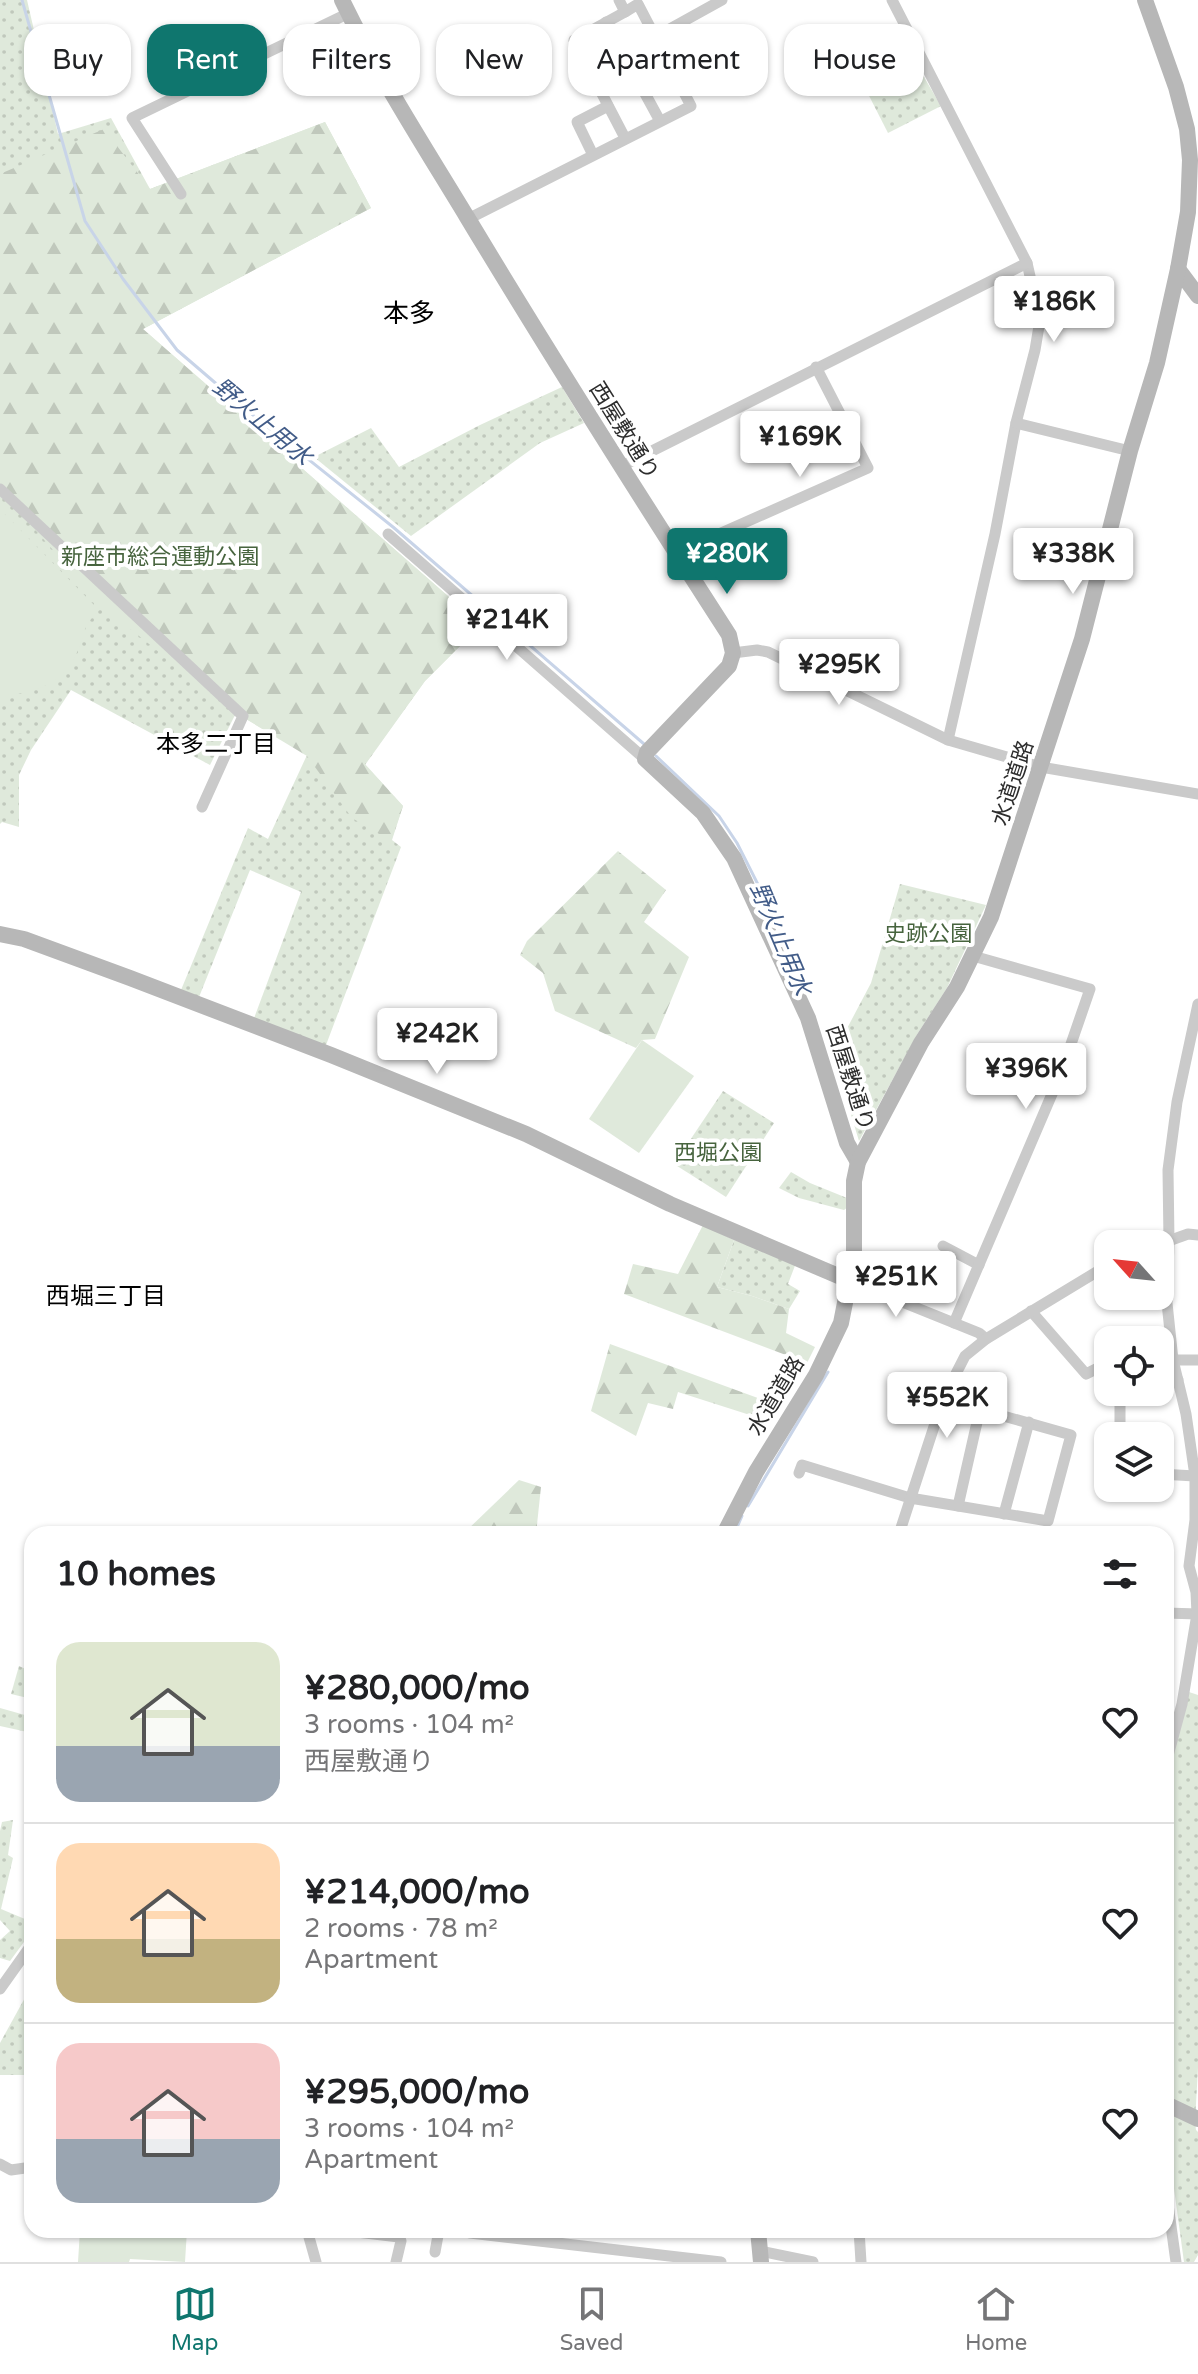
<!DOCTYPE html>
<meta charset="utf-8">
<style>
body{margin:0;font-family:"Varela Round","Noto Sans JP",sans-serif;background:#f2f2f2;color:#202124;height:100vh;display:flex;flex-direction:column;font-size:30px;white-space:nowrap}
*{box-sizing:border-box;margin:0}
p{font-size:26px;color:#757577}
.icon{flex:none;width:44px;height:44px;fill:none;stroke:currentColor;stroke-width:2;stroke-linecap:round;stroke-linejoin:round}
.map{position:relative;flex:1;overflow:hidden}
.details{position:absolute;left:24px;top:1526px;width:1150px;height:712px;display:flex;flex-direction:column;background:#fff;border-radius:24px;box-shadow:0 2px 6px #0004}
.details>*{flex:none}
.banner{position:absolute;left:24px;top:24px;width:1150px;height:72px;display:flex;gap:16px}
.needle{width:52px;rotate:297deg}
.fabs{position:absolute;left:1094px;top:1230px;display:grid;gap:16px}
.fabs a{display:grid;place-items:center;width:80px;height:80px;border-radius:16px;background:#fff;box-shadow:0 2px 6px #0004;font-size:40px}
.price{position:absolute;translate:-50% -68px;padding:0 18px;border-radius:8px;background:#fff;color:#222;font-size:26px;line-height:52px;filter:drop-shadow(0 2px 4px #0008)}
.price::after{content:'';position:absolute;left:50%;top:48px;width:24px;height:18px;margin-left:-12px;background:inherit;clip-path:polygon(0 0,100% 0,50% 100%)}
.price.active{background:#0f766e;color:#fff}
ul{padding:0;list-style:none}
li{display:flex;align-items:center;gap:24px;height:200px;padding:0 32px}
li+li{border-top:2px solid #e0e0e0}
li span{display:grid;place-items:center;flex:none;width:224px;height:160px;border-radius:24px;color:#555}
li>.icon{margin-inline-start:auto}
span .icon{width:96px;height:96px;fill:#fffc;stroke-width:1}
li b{font-size:34px}
h2{display:flex;justify-content:space-between;align-items:center;height:96px;padding:0 32px;font-size:34px}
.tag{padding:0 28px;border-radius:24px;background:#fff;box-shadow:0 2px 6px #0004;font-size:28px;line-height:72px}
.tag.active{background:#0f766e;color:#fff}
.dock{display:flex;justify-content:space-around;align-items:center;height:112px;border-top:2px solid #e0e0e0;background:#fff;font-size:22px;color:#757577}
.dock a{display:grid;justify-items:center;gap:4px}
.dock .active{color:#0f766e}
.map>svg:first-child{display:block}
.grass{fill:url(#grass-dots)}
.forest{fill:url(#forest-firs)}
.garden{fill:#dfe9db}
.lines{fill:none;stroke-linecap:round;stroke-linejoin:round}
.stream{stroke:#c8d4e8;stroke-width:3}
.street{stroke:#cacaca;stroke-width:11}
.secondary{stroke:#b7b7b7;stroke-width:16}
.labels{text-anchor:middle;dominant-baseline:central;stroke-width:8;stroke-linejoin:round;paint-order:stroke}
.street-label{font-size:22px;fill:#2d2d2d;stroke:#fff}
.park-label{font-size:22px;fill:#47643e;stroke:#fff}
.water-label{font-size:24px;font-style:italic;fill:#425c88;stroke:#fff}
.neighbourhood-label{font-size:24px;fill:#000;stroke:#fff}
.quarter-label{font-size:26px;fill:#000;stroke:#fff}
</style>
<div class="map">
<svg width="1198" height="2262" viewBox="0 0 1198 2262">
<defs>
<pattern id="grass-dots" width="8" height="8" patternUnits="userSpaceOnUse" patternTransform="scale(2)"><rect width="8" height="8" fill="#dfe9db"/><path d="M2 2h.1M6 6h.1" fill="none" stroke="#c0c8bc" stroke-width="1.8" stroke-linecap="round"/></pattern>
<pattern id="forest-firs" width="22" height="20" patternUnits="userSpaceOnUse" patternTransform="scale(2)"><rect width="22" height="20" fill="#dfe9db"/><path d="M5 1l3.5 6h-7zM16 11l3.5 6h-7z" fill="#c0c8bc"/></pattern>
</defs>
<rect width="100%" height="100%" fill="#fff"/>
<g class="grass">
<path d="M0,0H27L58,134L111,118L150,189L325,122L371,208L143,329L481,625L425,681L365,765L403,806L392,840L401,847L326,1045L253,1021L301,892L250,870L199,997L181,990L248,828L268,839L307,755L236,713L210,765L71,690L31,750L19,775V827L2,822L0,824Z"/>
<path d="M914,60L941,106L888,133L862,82Z"/>
<path d="M562,387L584,423L540,443L411,536L314,457L371,428L399,467L480,425Z"/>
<path d="M900,884L986,905L947,988L918,1033L859,1141L833,1055L871,983Z"/>
<path d="M723,1091L774,1123L726,1197L674,1164Z"/>
<path d="M791,1172L810,1183L847,1198L848,1207L844,1210L799,1198L779,1188Z"/>
<path d="M734,1240L796,1263L788,1284L800,1291L789,1309L752,1296L717,1287Z"/>
<path d="M19,1666L32,1672V1699L11,1694Z"/>
<path d="M1189,1692L1198,1695V2068L1195,2122L1196,2130L1198,2132V2255L1194,2262H1184L1166,2130V1776Z"/>
<path d="M0,1708L32,1717V1733L0,1726Z"/>
<path d="M13,1820L8,1855L13,1858L1,1909L32,1922V1931L10,1961L0,1958V1940L10,1931L0,1920V1831L2,1822Z"/>
<path d="M32,1985L31,2075H0V2043Z"/>
</g>
<g class="forest">
<path d="M325,122L371,208L143,329L481,625L425,681L365,764L403,806L391,841L352,818L307,756L236,713L105,609L0,490V174L104,129L150,189Z"/>
<path d="M618,851L666,890L644,922L689,957L655,1039L642,1040L636,1048L555,1011L543,973L520,955L527,941Z"/>
<path d="M703,1225L734,1240L717,1287L752,1296L789,1309L786,1333L815,1347L807,1363L624,1294L633,1264L678,1274Z"/>
<path d="M610,1344L774,1404L769,1421L678,1392L673,1409L648,1403L636,1436L591,1411Z"/>
<path d="M519,1480L541,1487L536,1534H463Z"/>
</g>
<g class="garden">
<path d="M0,509L99,610C81,628 86,633 76,655C62,684 31,696 0,694Z"/>
<path d="M642,1040L694,1076L639,1153L589,1119Z"/>
<path d="M80,2230H187L185,2262L130,2259L129,2262H78Z"/>
</g>
<g class="lines">
<g class="stream">
<path d="M22,0L85,221L123,279L177,350L248,411L393,527L644,744"/>
<path d="M656,756L719,816L737,843L782,932L804,990"/>
<path d="M748,1506L828,1372"/>
<path d="M734,1534L742,1516"/>
</g>
<g class="street">
<path d="M892,0L1027,263L1040,320L1035,350L1016,423L995,534L948,740"/>
<path d="M625,12L574,40L625,138"/>
<path d="M606,22L660,121"/>
<path d="M657,36L722,0"/>
<path d="M593,155L577,122L608,106"/>
<path d="M181,194L132,118L349,13"/>
<path d="M468,219L691,106L638,4L625,12L619,0"/>
<path d="M1016,423L1130,451"/>
<path d="M620,467L1027,263"/>
<path d="M0,489L243,716L202,807"/>
<path d="M388,534L645,759"/>
<path d="M676,553L868,468L816,367"/>
<path d="M733,653L757,650L768,652L948,740L1041,767L1198,794"/>
<path d="M1160,1244L1188,1234L1198,1235"/>
<path d="M943,1246L979,1265"/>
<path d="M850,1281L979,1333L986,1339"/>
<path d="M1031,1311L1086,1374L1108,1363"/>
<path d="M954,1323L1061,1073L1090,989L973,956"/>
<path d="M1173,1360H1198"/>
<path d="M1160,1386L1178,1380"/>
<path d="M1120,1436V1399L1141,1392"/>
<path d="M799,1473L802,1465L910,1498L1048,1521L1071,1435L943,1399"/>
<path d="M1160,1474L1195,1476"/>
<path d="M958,1506L980,1409"/>
<path d="M1004,1514L1029,1422"/>
<path d="M899,1534L943,1399L965,1356L986,1339L1108,1265"/>
<path d="M1166,1613L1198,1614"/>
<path d="M1166,1763L1182,1704L1197,1614L1196,1592L1189,1566L1195,1520V1476L1186,1414L1173,1360L1167,1303L1169,1241L1168,1170L1177,1102L1198,1004"/>
<path d="M0,1989L32,1944"/>
<path d="M0,2164L11,2170L32,2167"/>
<path d="M1166,2190L1176,2262"/>
<path d="M307,2230L316,2262"/>
<path d="M340,2230L399,2237L401,2241L396,2262"/>
<path d="M859,2230L861,2262"/>
<path d="M470,2233L721,2262"/>
<path d="M760,2251L813,2262"/>
<path d="M435,2252L439,2230"/>
</g>
<g class="secondary">
<path d="M342,0C378,75 424,146 467,217C552,358 640,497 729,635L733,653L729,666L647,752L645,759L703,813L734,858L808,1018L847,1143L858,1162"/>
<path d="M1178,269L1198,296"/>
<path d="M0,934L24,939L130,978L331,1055L526,1134L670,1204L850,1281"/>
<path d="M724,1534L756,1472L816,1375L841,1323L854,1257V1181L858,1162L921,1043L957,987L991,917L1082,639L1130,451L1157,363L1178,269L1188,212L1190,160L1187,129L1176,87L1145,0"/>
<path d="M1166,2104L1198,2119"/>
<path d="M758,2230L761,2262"/>
</g>
</g>
<g class="labels">
<g class="street-label">
<text transform="translate(624 431) rotate(58)">西屋敷通り</text>
<text transform="translate(1013 783) rotate(-72)">水道道路</text>
<text transform="translate(850 1078) rotate(72)">西屋敷通り</text>
<text transform="translate(776 1396) rotate(-59)">水道道路</text>
</g>
<g class="park-label">
<text x="160" y="557">新座市総合運動公園</text>
<text x="928" y="934">史跡公園</text>
<text x="718" y="1153">西堀公園</text>
</g>
<g class="water-label">
<text transform="translate(262 422) rotate(40)">野火止用水</text>
<text transform="translate(780 939) rotate(67)">野火止用水</text>
</g>
<g class="neighbourhood-label">
<text x="216" y="744">本多二丁目</text>
<text x="106" y="1296">西堀三丁目</text>
</g>
<g class="quarter-label">
<text x="409" y="313">本多</text>
</g>
</g>
</svg>
<div class="fabs">
<a><svg class="needle" viewBox="-14 -14 28 28"><path d="M0-13l5 13h-10z" fill="#e53935"/><path d="M0 13l5-13h-10z" fill="#757577"/></svg></a>
<a><svg class="icon" aria-label="locate" viewBox="0 0 24 24"><circle cx="12" cy="12" r="6"/><path d="M12 2v4M12 18v4M2 12h4M18 12h4"/></svg></a>
<a><svg class="icon" aria-label="layers" viewBox="0 0 24 24"><path d="M12 4l9 5-9 5-9-5zM3 14l9 5 9-5"/></svg></a>
</div>
<b class="price" style="left:1054px;top:344px">¥186K</b>
<b class="price" style="left:800px;top:479px">¥169K</b>
<b class="price active" style="left:727px;top:596px">¥280K</b>
<b class="price" style="left:1073px;top:596px">¥338K</b>
<b class="price" style="left:507px;top:662px">¥214K</b>
<b class="price" style="left:839px;top:707px">¥295K</b>
<b class="price" style="left:437px;top:1076px">¥242K</b>
<b class="price" style="left:1026px;top:1111px">¥396K</b>
<b class="price" style="left:896px;top:1319px">¥251K</b>
<b class="price" style="left:947px;top:1440px">¥552K</b>
<div class="banner">
<a class="tag">Buy</a>
<a class="tag active">Rent</a>
<a class="tag">Filters</a>
<a class="tag">New</a>
<a class="tag">Apartment</a>
<a class="tag">House</a>
</div>
<section class="details">
<h2>10 homes<svg class="icon" aria-label="filters" viewBox="0 0 24 24"><path d="M4 7h16M4 17h16"/><circle cx="9" cy="7" r="2"/><circle cx="15" cy="17" r="2"/></svg></h2>
<ul>
<li><span style="background:linear-gradient(#dfe7d0 65%,#9aa5b1 0)"><svg class="icon" aria-label="home" viewBox="0 0 24 24"><path d="M3 11l9-7 9 7M6 9v11h12V9"/></svg></span><div><b>¥280,000/mo</b><p>3 rooms · 104 m²</p><p>西屋敷通り</p></div><svg class="icon" aria-label="heart" viewBox="0 0 24 24"><path d="M12 20l-8-8c-3-5 5-10 8-4 3-6 11-1 8 4z"/></svg></li>
<li><span style="background:linear-gradient(#ffd9b3 60%,#c2b280 0)"><svg class="icon" aria-label="home" viewBox="0 0 24 24"><path d="M3 11l9-7 9 7M6 9v11h12V9"/></svg></span><div><b>¥214,000/mo</b><p>2 rooms · 78 m²</p><p>Apartment</p></div><svg class="icon" aria-label="heart" viewBox="0 0 24 24"><path d="M12 20l-8-8c-3-5 5-10 8-4 3-6 11-1 8 4z"/></svg></li>
<li><span style="background:linear-gradient(#f6c9c9 60%,#9aa5b1 0)"><svg class="icon" aria-label="home" viewBox="0 0 24 24"><path d="M3 11l9-7 9 7M6 9v11h12V9"/></svg></span><div><b>¥295,000/mo</b><p>3 rooms · 104 m²</p><p>Apartment</p></div><svg class="icon" aria-label="heart" viewBox="0 0 24 24"><path d="M12 20l-8-8c-3-5 5-10 8-4 3-6 11-1 8 4z"/></svg></li>
</ul>
</section>
</div>
<nav class="dock">
<a class="active"><svg class="icon" aria-label="map" viewBox="0 0 24 24"><path d="M3 6l6-2 6 2 6-2v14l-6 2-6-2-6 2zM9 4v14M15 6v14"/></svg>Map</a>
<a><svg class="icon" aria-label="saved" viewBox="0 0 24 24"><path d="M7 4h10v16l-5-4-5 4z"/></svg>Saved</a>
<a><svg class="icon" aria-label="home" viewBox="0 0 24 24"><path d="M3 11l9-7 9 7M6 9v11h12V9"/></svg>Home</a>
</nav>
